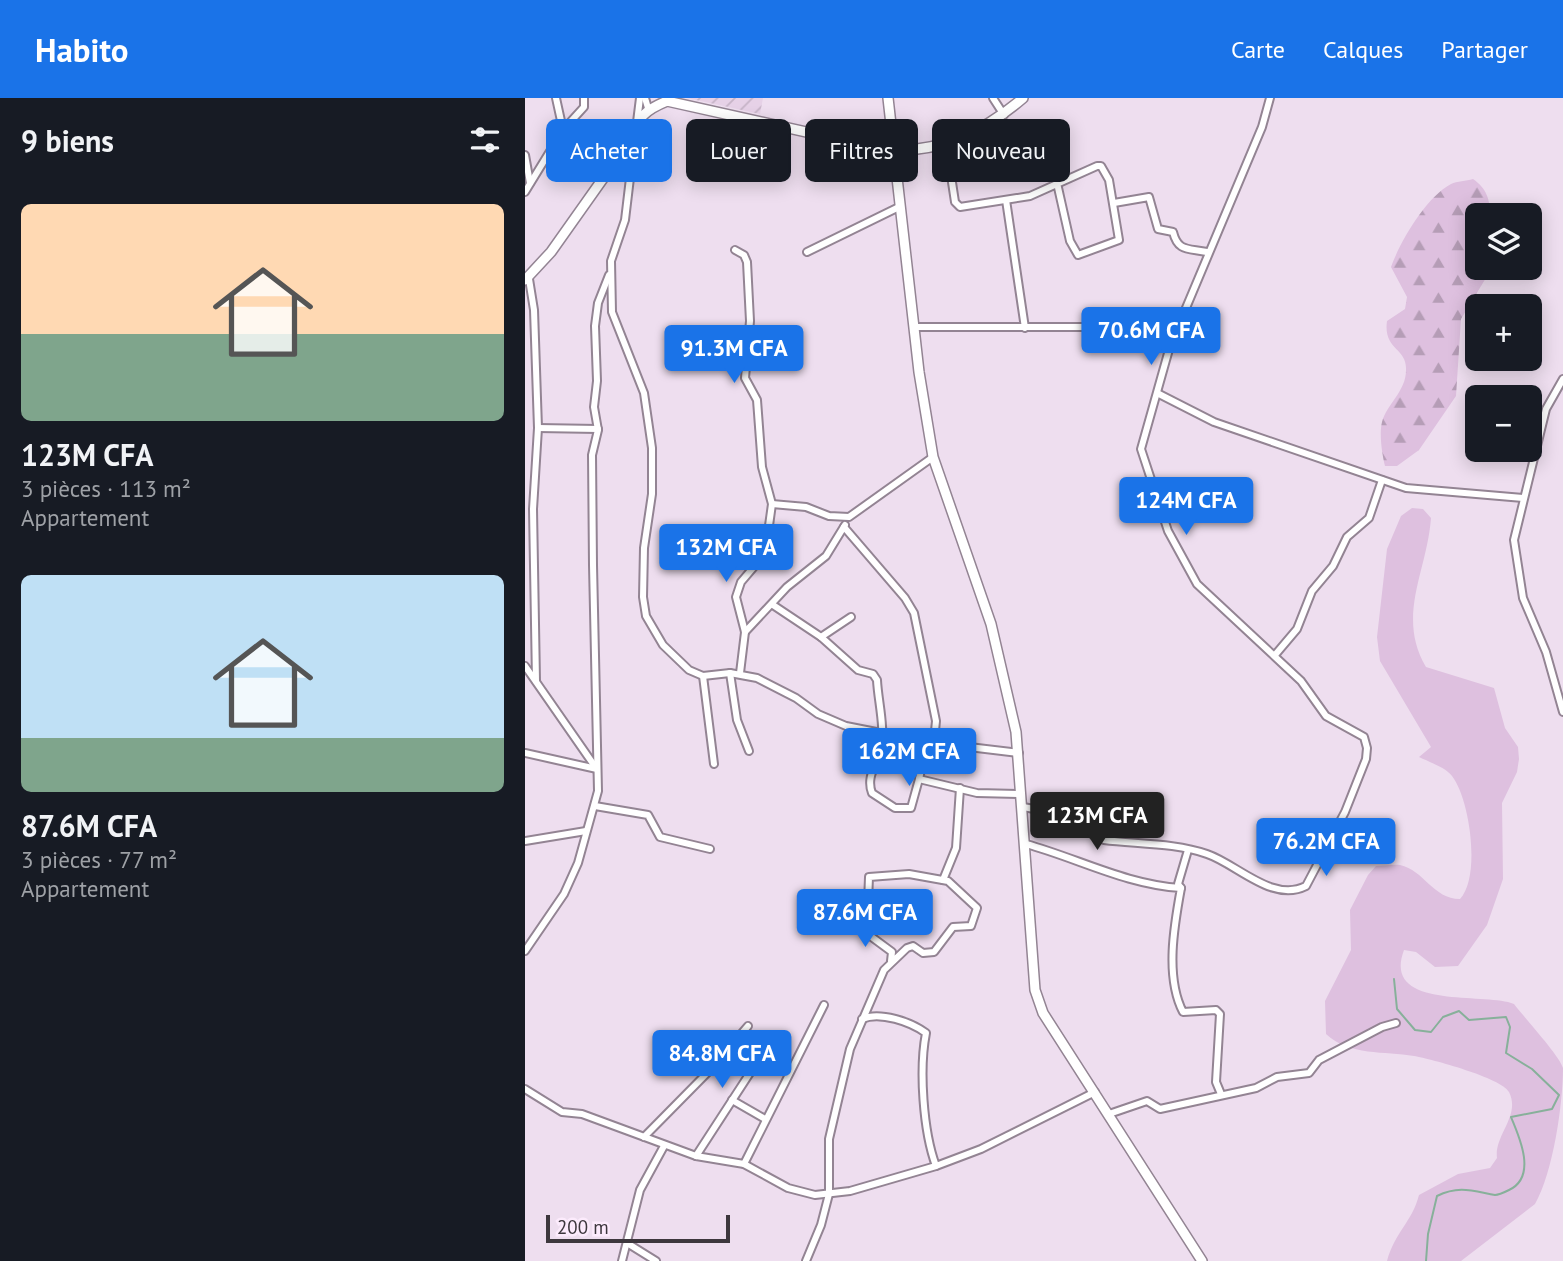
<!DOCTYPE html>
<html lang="fr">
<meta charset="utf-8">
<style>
body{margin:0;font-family:"PT Sans",sans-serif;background:#242831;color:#f1f3f6;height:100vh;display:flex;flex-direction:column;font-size:26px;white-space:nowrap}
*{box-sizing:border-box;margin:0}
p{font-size:23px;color:#9ea1a6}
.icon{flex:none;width:38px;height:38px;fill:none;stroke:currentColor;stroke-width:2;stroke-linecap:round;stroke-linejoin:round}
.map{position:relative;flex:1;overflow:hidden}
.details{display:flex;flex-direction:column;background:#171b24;width:525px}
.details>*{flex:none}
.guide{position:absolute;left:21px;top:21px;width:665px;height:63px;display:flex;gap:14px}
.buttons{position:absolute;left:940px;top:105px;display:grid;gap:14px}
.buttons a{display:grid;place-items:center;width:77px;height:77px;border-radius:10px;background:#171b24;box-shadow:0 4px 18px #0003;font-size:35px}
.scale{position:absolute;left:21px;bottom:18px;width:184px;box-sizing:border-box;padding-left:7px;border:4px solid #3d373d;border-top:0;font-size:19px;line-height:24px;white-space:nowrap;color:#3d373d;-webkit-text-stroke:5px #fcebfc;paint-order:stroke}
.price{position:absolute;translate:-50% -60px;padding:0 16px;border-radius:7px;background:#1a73e8;color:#fff;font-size:23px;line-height:46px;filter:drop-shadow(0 2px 4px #0008)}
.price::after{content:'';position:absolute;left:50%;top:42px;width:21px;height:16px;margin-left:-10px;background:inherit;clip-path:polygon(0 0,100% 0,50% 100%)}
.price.selected{background:#222;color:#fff}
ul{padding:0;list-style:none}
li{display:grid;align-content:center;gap:14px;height:371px;padding:0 21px}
li span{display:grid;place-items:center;height:217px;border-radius:10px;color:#555}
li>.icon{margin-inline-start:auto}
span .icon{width:126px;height:126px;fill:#fffc;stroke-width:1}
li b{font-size:30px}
h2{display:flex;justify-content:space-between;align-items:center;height:84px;padding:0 21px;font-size:30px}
.tag{padding:0 24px;border-radius:10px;background:#171b24;box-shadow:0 4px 18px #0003;font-size:24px;line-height:63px}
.tag.selected{background:#1a73e8;color:#fff}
header{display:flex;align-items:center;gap:42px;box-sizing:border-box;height:98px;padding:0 35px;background:#1a73e8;color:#fff}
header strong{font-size:33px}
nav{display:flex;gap:38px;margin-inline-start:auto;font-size:24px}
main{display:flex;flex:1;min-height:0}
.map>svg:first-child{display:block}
.industrial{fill:url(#industrial-furrows)}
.green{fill:#dec0df}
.forest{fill:url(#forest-firs)}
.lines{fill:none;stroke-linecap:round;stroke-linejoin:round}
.stream{stroke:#87b09a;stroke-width:2}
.street-casing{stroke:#938493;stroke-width:10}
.secondary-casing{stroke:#938493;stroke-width:12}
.street{stroke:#fff;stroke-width:6}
.secondary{stroke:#fff;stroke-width:9}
</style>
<header>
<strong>Habito</strong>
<nav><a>Carte</a><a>Calques</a><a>Partager</a></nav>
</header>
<main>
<section class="details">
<h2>9 biens<svg class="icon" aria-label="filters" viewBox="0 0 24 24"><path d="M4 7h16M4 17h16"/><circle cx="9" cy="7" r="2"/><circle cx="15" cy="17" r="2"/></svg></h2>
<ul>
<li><span style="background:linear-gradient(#ffd9b3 60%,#7fa58c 0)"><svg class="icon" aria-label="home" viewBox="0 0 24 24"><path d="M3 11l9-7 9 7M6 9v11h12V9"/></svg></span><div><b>123M CFA</b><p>3 pièces · 113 m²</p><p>Appartement</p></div></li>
<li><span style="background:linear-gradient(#bfe0f5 75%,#7fa58c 0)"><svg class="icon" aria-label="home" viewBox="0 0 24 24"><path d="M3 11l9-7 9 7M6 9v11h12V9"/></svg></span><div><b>87.6M CFA</b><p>3 pièces · 77 m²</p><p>Appartement</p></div></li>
</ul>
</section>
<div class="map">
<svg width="1038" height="1163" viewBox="0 0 1038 1163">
<defs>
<pattern id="industrial-furrows" width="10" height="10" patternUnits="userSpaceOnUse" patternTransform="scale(1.75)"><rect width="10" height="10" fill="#e6d1e7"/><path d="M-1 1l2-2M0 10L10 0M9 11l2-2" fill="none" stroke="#c6b4c7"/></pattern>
<pattern id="forest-firs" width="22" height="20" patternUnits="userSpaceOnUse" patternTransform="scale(1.75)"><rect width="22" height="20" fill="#dec0df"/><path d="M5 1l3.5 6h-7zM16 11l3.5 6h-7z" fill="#b59db6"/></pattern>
</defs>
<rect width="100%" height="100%" fill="#eedeef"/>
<path class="industrial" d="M162,0H238L235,16Z"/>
<path class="green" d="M887,410L898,411L906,420C902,474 871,518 901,569L969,590L980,630L993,649L994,661L992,674L977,705L978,781L962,827L933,868L910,869L891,854L879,852C856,913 959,894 989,906C998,918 1035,958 1038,970C1038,1006 1028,1075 1010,1106L936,1163H862C870,1134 887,1124 894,1097L933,1076L965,1070L972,1060C969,1037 996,1018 984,994C977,980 906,961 889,958C860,953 824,958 801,936L800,903L826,852L825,812L843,777L851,768C859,768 868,766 875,767C899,772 908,801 935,801C956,779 945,701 927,678C920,669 904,664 894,659L906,649L855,563L852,539L862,451L876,418Z"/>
<path class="forest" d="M948,81C962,91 964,100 966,117H952V170H967L936,221L931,298L894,352L872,368H860C857,356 854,336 857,324C862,305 882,293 881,270C881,250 858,251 862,223L880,211L882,199L866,169C875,144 901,99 926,86C932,83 941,83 948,81Z"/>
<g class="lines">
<path class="stream" d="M869,881L872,911L890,932L906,934L918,919L934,913L944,922L981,919L985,929L981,955L1007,971L1034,997L1027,1011L986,1019C995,1040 1012,1079 984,1092C980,1094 974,1097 970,1097C948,1093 934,1087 912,1098L903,1136L901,1163"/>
<defs>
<g id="street">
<path d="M31,0L38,32"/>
<path d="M120,0L123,10"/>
<path d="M468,0L479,17"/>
<path d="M112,24L115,0"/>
<path d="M110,38L100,122L86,163L87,214L119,295L127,350V396L119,450L118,499L121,518L138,547L164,572L178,578L205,575L232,580L271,600L293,616L321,628L402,644L494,655"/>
<path d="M421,45L430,104L435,109L505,98L572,68H576L584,82L594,142L553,157L545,143L532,85"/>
<path d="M0,57L5,85"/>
<path d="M0,94L38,32L59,9V0"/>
<path d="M481,102L500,230"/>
<path d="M589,105L624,99L633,131L648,134C653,154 663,150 682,154"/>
<path d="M210,152L219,157L222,164L225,223L220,280L232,302L237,369L247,406L242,442L233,464L216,484L211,499L220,534L215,575"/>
<path d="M282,154L374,109"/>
<path d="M4,181L9,212L13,330L8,411L11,583"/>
<path d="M390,229H569L645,248L737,29L745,0"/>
<path d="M1038,281L1021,311L989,442L998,500L1021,554L1038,614"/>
<path d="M634,296L689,324L881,390L998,400"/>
<path d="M13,330L73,331"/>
<path d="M247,406L281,409L304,418L324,419L408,359"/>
<path d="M319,429L380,500L389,515L411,623L410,633L402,644L394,681L452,695L496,696"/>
<path d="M248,507L296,539L326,519"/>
<path d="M220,534L262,489L301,458L320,427"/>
<path d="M296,539L333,572L348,576L352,582C353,604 361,631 355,653C351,668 341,679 347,695L370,710H386L394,681"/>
<path d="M750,557L772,531L787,493L808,468L822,439L844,420L857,382"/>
<path d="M0,568L71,670"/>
<path d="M205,575L212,622L224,653"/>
<path d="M178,578L189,666"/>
<path d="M0,655L72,671"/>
<path d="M70,708L123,717L135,739L185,751"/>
<path d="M498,709L559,720L568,737L579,742C612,746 651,745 682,756C712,766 747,805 781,788L820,714L841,661L842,650L839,639L801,618L776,583L672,486L643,433L616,351L645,248"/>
<path d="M0,743L61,733"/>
<path d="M501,746C552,760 602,787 656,790C649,828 640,879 658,914L691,912L695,916L691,984L696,996"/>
<path d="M418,782L431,750L435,690"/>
<path d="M656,790L653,786L663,752"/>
<path d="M0,853L39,796L53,765L73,693L68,467L67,357L73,332L69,309L72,283L70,228L73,205L84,177"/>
<path d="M337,921C355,913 386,924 401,935C394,971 398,1033 411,1068"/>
<path d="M0,991L37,1014L57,1016L171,1058L219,1066L263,1090L290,1097L325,1093L411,1068L456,1051L570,994"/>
<path d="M207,1002L240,1021"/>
<path d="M584,1016L622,1003L635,1011L731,990L752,979L784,975L794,962L857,929L871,925"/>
<path d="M119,1039L187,970L223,928"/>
<path d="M171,1058L247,941"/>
<path d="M219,1066L299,907"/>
<path d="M102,1145L131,1163"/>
<path d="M97,1163L115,1092L139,1048"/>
<path d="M281,1163L296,1127L304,1096V1041L325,951L359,872L382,850L388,848L398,855L409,854L428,829L446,828L452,810L423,783L384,776L344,779L342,831L344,837L367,854L366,863"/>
</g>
<g id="secondary">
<path d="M363,0L394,274L408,359L466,526L491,634L510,892L518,915L677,1163"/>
<path d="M0,182L26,154L106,41C113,19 120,12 142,3L353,50C408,59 457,35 498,0"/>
</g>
</defs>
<use href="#street" class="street-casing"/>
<use href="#secondary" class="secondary-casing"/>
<use href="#street" class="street"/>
<use href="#secondary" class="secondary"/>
</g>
</svg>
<div class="buttons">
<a><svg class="icon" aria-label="layers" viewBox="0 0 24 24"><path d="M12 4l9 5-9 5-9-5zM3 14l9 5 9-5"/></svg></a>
<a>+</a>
<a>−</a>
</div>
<div class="scale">200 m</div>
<b class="price" style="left:626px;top:269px">70.6M CFA</b>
<b class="price" style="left:209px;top:287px">91.3M CFA</b>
<b class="price" style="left:661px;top:439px">124M CFA</b>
<b class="price" style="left:201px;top:486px">132M CFA</b>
<b class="price" style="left:384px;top:690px">162M CFA</b>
<b class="price selected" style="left:572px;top:754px">123M CFA</b>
<b class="price" style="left:801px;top:780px">76.2M CFA</b>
<b class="price" style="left:340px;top:851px">87.6M CFA</b>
<b class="price" style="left:197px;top:992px">84.8M CFA</b>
<div class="guide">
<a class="tag selected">Acheter</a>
<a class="tag">Louer</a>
<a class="tag">Filtres</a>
<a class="tag">Nouveau</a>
</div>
</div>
</main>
